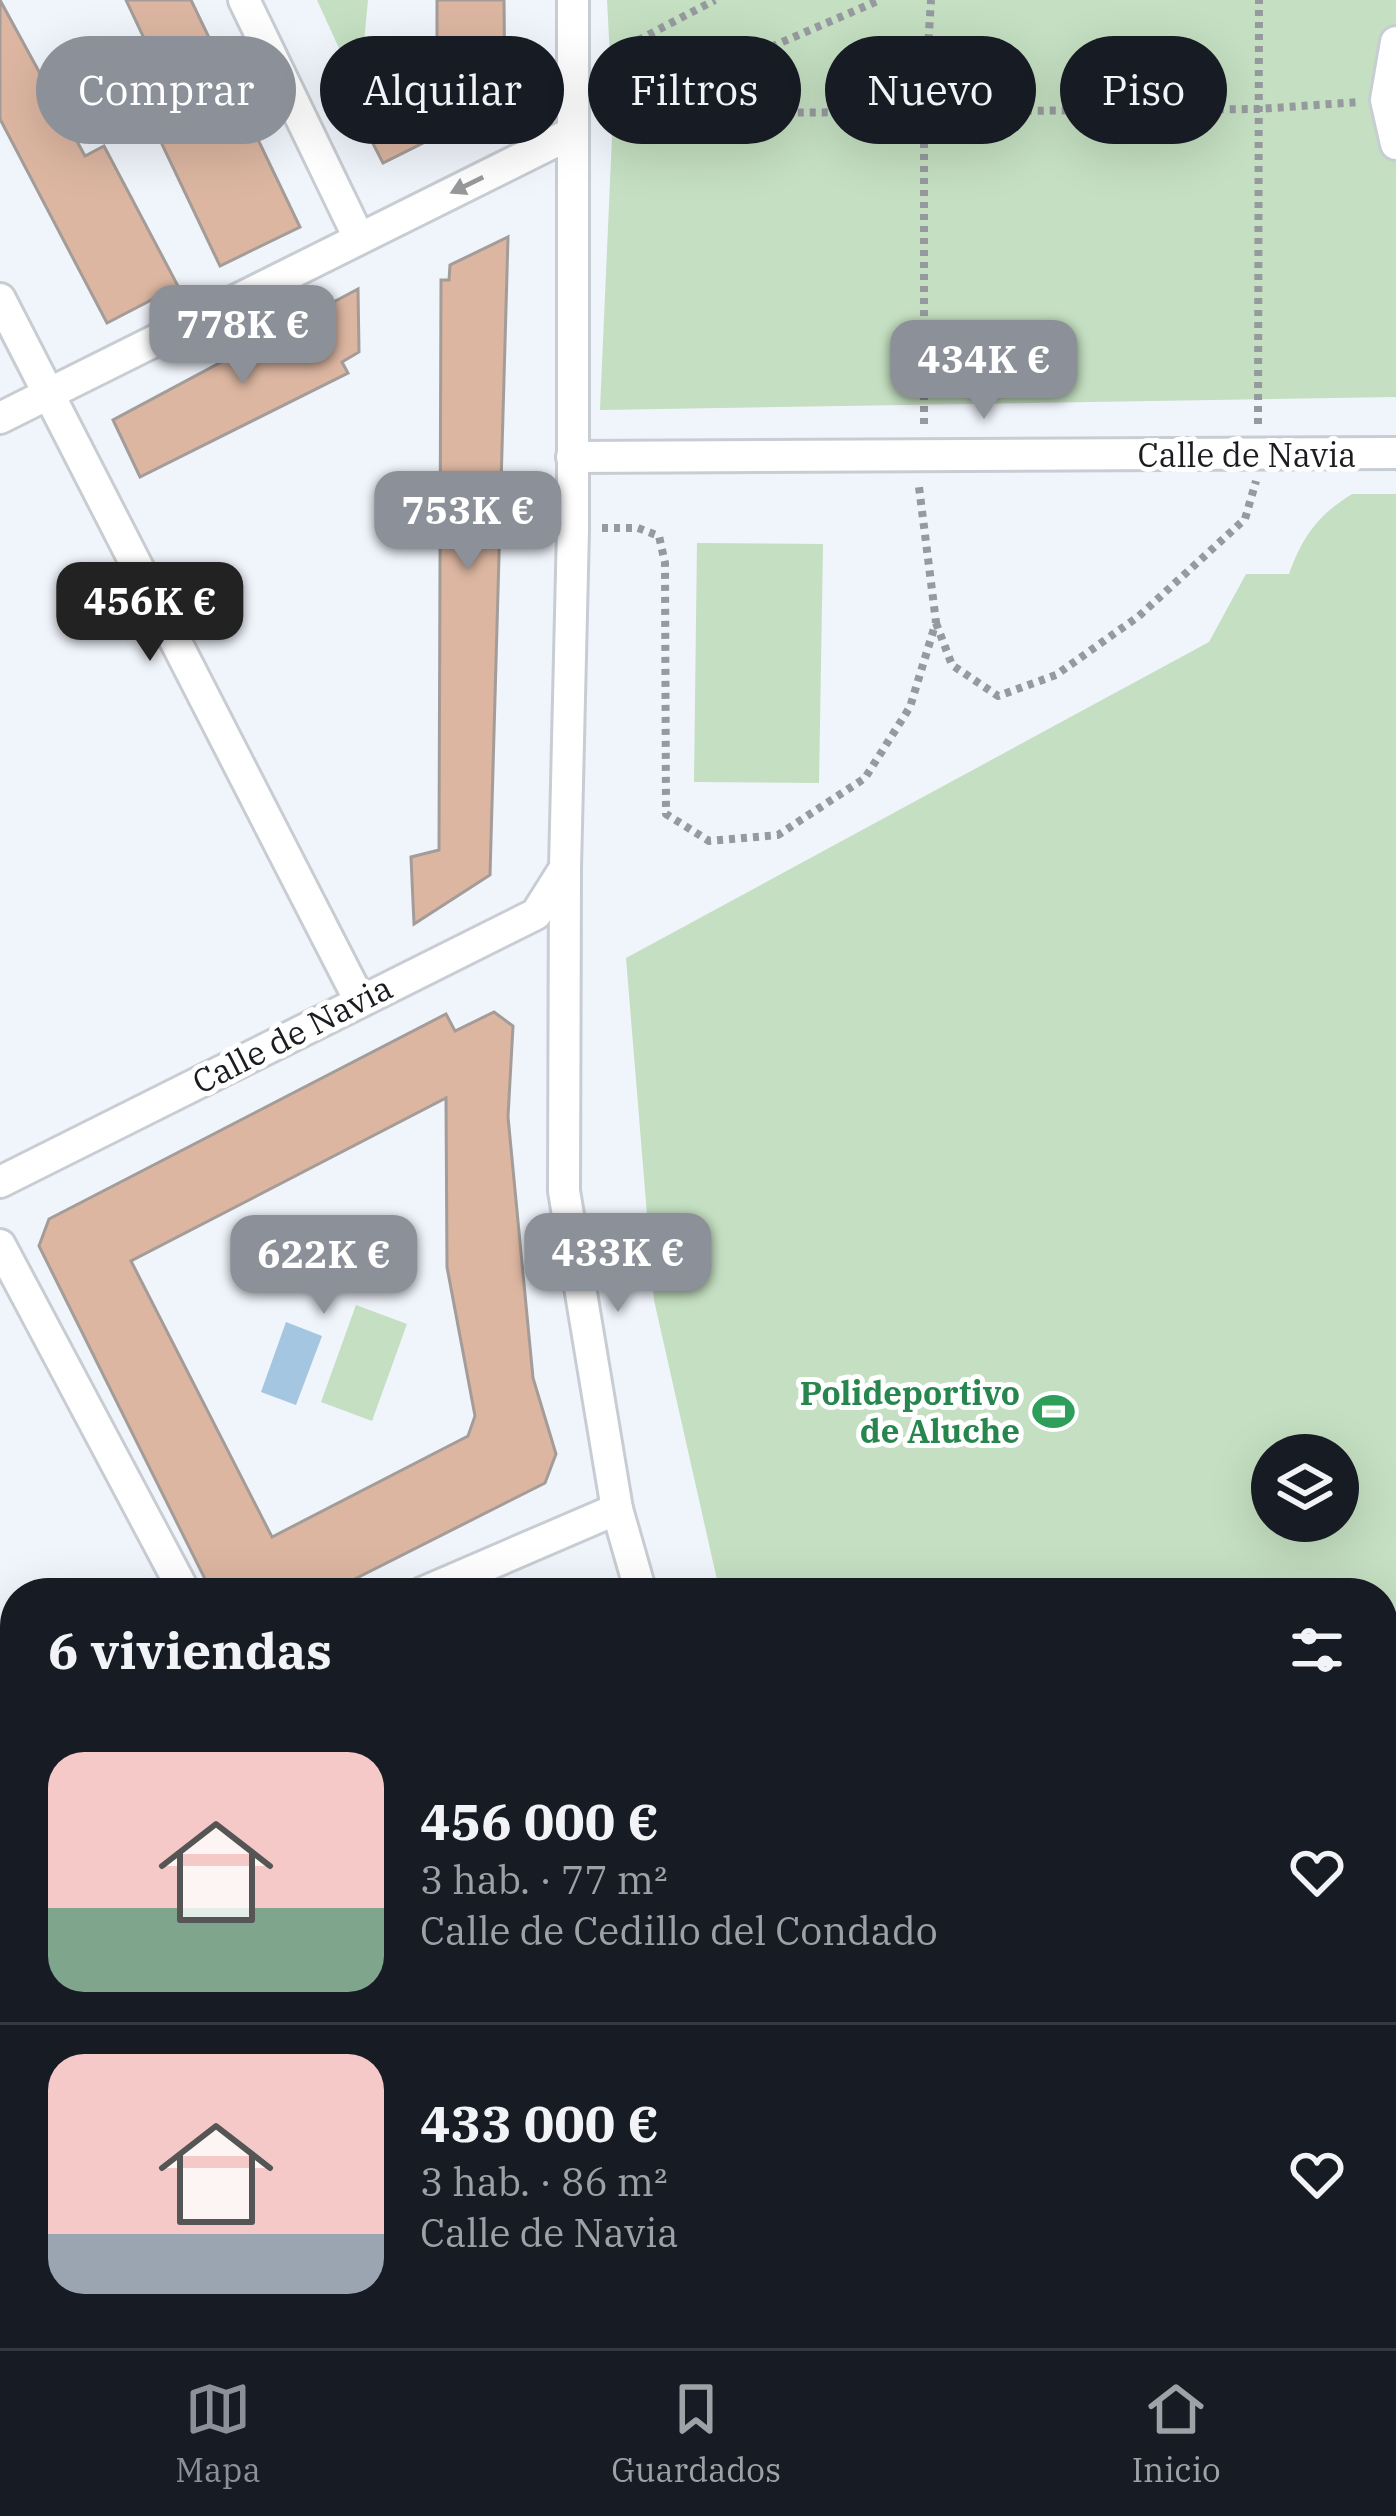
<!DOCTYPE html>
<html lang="es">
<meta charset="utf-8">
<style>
body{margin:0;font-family:"IBM Plex Serif",serif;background:#20242c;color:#f1f3f6;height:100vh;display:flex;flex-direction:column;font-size:45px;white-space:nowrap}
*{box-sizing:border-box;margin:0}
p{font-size:39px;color:#9ea1a6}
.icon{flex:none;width:66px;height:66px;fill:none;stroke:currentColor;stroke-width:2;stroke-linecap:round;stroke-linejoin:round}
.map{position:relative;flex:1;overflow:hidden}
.details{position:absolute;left:0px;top:1578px;width:1398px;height:771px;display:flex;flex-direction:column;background:#171b24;border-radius:48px 48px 0 0;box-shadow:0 12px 48px #0002}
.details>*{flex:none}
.guide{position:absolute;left:36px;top:36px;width:1326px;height:108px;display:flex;gap:24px}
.fabs{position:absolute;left:1251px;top:1434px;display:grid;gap:24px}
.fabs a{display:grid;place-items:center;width:108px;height:108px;border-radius:50%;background:#171b24;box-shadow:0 12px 48px #0002;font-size:60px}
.price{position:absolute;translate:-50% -102px;padding:0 27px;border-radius:24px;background:#8c9099;color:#fff;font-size:39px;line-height:78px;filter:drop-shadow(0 3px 6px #0008)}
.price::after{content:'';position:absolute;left:50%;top:72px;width:36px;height:27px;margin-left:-18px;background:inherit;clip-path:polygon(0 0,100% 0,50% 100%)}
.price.active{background:#222;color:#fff}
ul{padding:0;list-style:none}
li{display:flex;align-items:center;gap:36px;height:300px;padding:0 48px}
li+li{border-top:3px solid #363941}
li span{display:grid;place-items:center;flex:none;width:336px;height:240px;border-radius:36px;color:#555}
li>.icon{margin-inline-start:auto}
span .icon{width:144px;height:144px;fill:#fffc;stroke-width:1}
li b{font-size:51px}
h2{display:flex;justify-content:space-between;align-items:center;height:144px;padding:0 48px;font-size:51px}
.tag{padding:0 42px;border-radius:54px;background:#171b24;box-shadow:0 12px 48px #0002;font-size:42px;line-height:108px}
.tag.active{background:#8c9099;color:#fff}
.tab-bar{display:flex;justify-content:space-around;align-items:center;height:168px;border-top:3px solid #363941;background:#171b24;font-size:33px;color:#9ea1a6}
.tab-bar a{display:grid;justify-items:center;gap:6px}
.tab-bar .active{color:#8c9099}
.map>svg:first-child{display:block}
.green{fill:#c4dfc1;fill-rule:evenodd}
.water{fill:#a4c6e1}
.building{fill:#dcb6a1;stroke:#a49c98;stroke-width:3;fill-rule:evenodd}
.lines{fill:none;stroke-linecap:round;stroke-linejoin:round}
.lane-casing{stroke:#c8cdd3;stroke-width:21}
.street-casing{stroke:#c8cdd3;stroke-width:36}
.path{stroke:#96999e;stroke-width:8;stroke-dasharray:6 6;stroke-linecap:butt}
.lane{stroke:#fff;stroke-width:15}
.street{stroke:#fff;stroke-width:30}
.oneway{fill:#98999a}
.labels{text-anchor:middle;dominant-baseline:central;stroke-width:10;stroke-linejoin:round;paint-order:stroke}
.street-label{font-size:33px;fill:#1b1c1f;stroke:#fff}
.leisure-label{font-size:33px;font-weight:bold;fill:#27864d;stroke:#fff;text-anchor:end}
</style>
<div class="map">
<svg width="1396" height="2348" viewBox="0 0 1396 2348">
<rect width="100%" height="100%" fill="#f0f4fb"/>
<g class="green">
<path d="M317,0H368L364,42L343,57Z"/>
<path d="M607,0H1396V397L600,410L613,114Z"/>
<path d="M1352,494H1396V2348H901L898,2334H1383V1593H720L654,1300L626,958L1209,642L1246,574H1289C1303,536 1317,516 1352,494ZM1272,1455H1338V1521H1272Z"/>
<path d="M697,543L823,544L819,783L694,782Z"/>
<path d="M356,1305L407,1324L372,1421L321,1402Z"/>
</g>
<path class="water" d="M286,1322L322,1336L296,1405L261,1392Z"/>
<g class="building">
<path d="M0,0L85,156L104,146L178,286L107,323L0,119Z"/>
<path d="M126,0H191L300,227L220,266L149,117L175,104Z"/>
<path d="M437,0H504L505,102L383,163L352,103L437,61Z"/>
<path d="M508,237L490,875L414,924L411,857L439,850L441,280H449L450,265Z"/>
<path d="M358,289L359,352L342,362L348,373L140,477L113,420Z"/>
<path d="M494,1012L513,1026L508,1117L533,1378L556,1454L545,1483L327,1593H212L39,1246L49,1219L446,1014L455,1031ZM446,1098L447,1267L475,1416L468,1436L272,1537L131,1261Z"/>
</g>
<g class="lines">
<defs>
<path id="lane" d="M1383,1842H1396"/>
<g id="street">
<path d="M244,0L359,238"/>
<path d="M1396,42L1386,100L1396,144"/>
<path d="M0,299L359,999"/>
<path d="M0,418L572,133"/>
<path d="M572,457L1396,453"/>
<path d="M0,1182L536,914L565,868L573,529V0"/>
<path d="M0,1245L185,1593"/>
<path d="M617,1509L641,1593"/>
<path d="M422,1593L617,1509L564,1191L565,869"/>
</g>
</defs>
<use href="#lane" class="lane-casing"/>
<use href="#street" class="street-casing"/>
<g class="path">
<path d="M606,57L715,0"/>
<path d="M609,83L613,114L1258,109L1359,102"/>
<path d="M617,113L880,0"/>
<path d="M924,424V112L931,0"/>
<path d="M1258,424L1259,0"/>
<path d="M602,528H638L659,536L665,563L666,814L709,841L778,835L865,778L910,707L936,622L919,487"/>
<path d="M936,623L952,665L998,696L1056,675L1139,616L1245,519L1256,481"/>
<path d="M802,2334L805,2348"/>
<path d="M1187,2334V2348"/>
<path d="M0,2343L2,2348"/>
<path d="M1387,2348V2274L1396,2249"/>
</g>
<use href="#lane" class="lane"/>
<use href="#street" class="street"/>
</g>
<defs><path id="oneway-solid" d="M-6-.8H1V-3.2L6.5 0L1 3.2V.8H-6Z" transform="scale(3)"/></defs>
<use class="oneway" href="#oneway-solid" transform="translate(467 185) rotate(154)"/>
<defs>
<symbol id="stadium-bare" viewBox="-9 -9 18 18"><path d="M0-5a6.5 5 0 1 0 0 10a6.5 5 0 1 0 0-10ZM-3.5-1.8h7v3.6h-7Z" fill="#2e9e5b" stroke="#fff" stroke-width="2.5" paint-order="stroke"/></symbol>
</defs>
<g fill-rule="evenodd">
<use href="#stadium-bare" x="1024" y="1382" width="59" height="59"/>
</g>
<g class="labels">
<g class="street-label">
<text x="1247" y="454">Calle de Navia</text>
<text transform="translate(292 1034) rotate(-27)">Calle de Navia</text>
</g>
<g class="leisure-label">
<text x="1020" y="1392">Polideportivo<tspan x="1020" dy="38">de Aluche</tspan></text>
</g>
</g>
</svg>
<div class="fabs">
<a><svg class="icon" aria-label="layers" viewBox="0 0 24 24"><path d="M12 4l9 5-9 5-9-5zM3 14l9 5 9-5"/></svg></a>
</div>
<b class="price" style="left:243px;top:387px">778K €</b>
<b class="price" style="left:984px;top:422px">434K €</b>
<b class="price" style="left:468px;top:573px">753K €</b>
<b class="price active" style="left:150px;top:664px">456K €</b>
<b class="price" style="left:618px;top:1315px">433K €</b>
<b class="price" style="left:324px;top:1317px">622K €</b>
<div class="guide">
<a class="tag active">Comprar</a>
<a class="tag">Alquilar</a>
<a class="tag">Filtros</a>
<a class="tag">Nuevo</a>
<a class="tag">Piso</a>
</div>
<section class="details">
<h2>6 viviendas<svg class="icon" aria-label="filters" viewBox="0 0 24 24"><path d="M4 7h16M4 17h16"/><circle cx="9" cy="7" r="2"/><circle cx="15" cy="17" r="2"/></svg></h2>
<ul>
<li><span style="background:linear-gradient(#f6c9c9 65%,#7fa58c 0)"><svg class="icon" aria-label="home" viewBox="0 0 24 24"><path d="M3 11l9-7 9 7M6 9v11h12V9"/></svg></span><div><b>456 000 €</b><p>3 hab. · 77 m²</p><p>Calle de Cedillo del Condado</p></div><svg class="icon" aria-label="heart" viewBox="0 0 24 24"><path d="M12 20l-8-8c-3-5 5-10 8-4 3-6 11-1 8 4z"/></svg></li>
<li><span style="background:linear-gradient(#f6c9c9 75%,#9aa5b1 0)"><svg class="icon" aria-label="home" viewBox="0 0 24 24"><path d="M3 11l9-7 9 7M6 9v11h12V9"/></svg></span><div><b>433 000 €</b><p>3 hab. · 86 m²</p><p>Calle de Navia</p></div><svg class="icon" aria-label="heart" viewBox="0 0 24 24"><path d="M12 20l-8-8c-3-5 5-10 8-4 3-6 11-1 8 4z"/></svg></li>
</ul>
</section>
</div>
<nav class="tab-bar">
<a class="active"><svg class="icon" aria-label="map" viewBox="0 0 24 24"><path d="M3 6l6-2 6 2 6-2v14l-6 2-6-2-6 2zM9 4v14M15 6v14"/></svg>Mapa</a>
<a><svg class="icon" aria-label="saved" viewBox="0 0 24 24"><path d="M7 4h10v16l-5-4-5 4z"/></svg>Guardados</a>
<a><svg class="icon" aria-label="home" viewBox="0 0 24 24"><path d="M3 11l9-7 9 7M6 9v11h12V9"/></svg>Inicio</a>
</nav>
